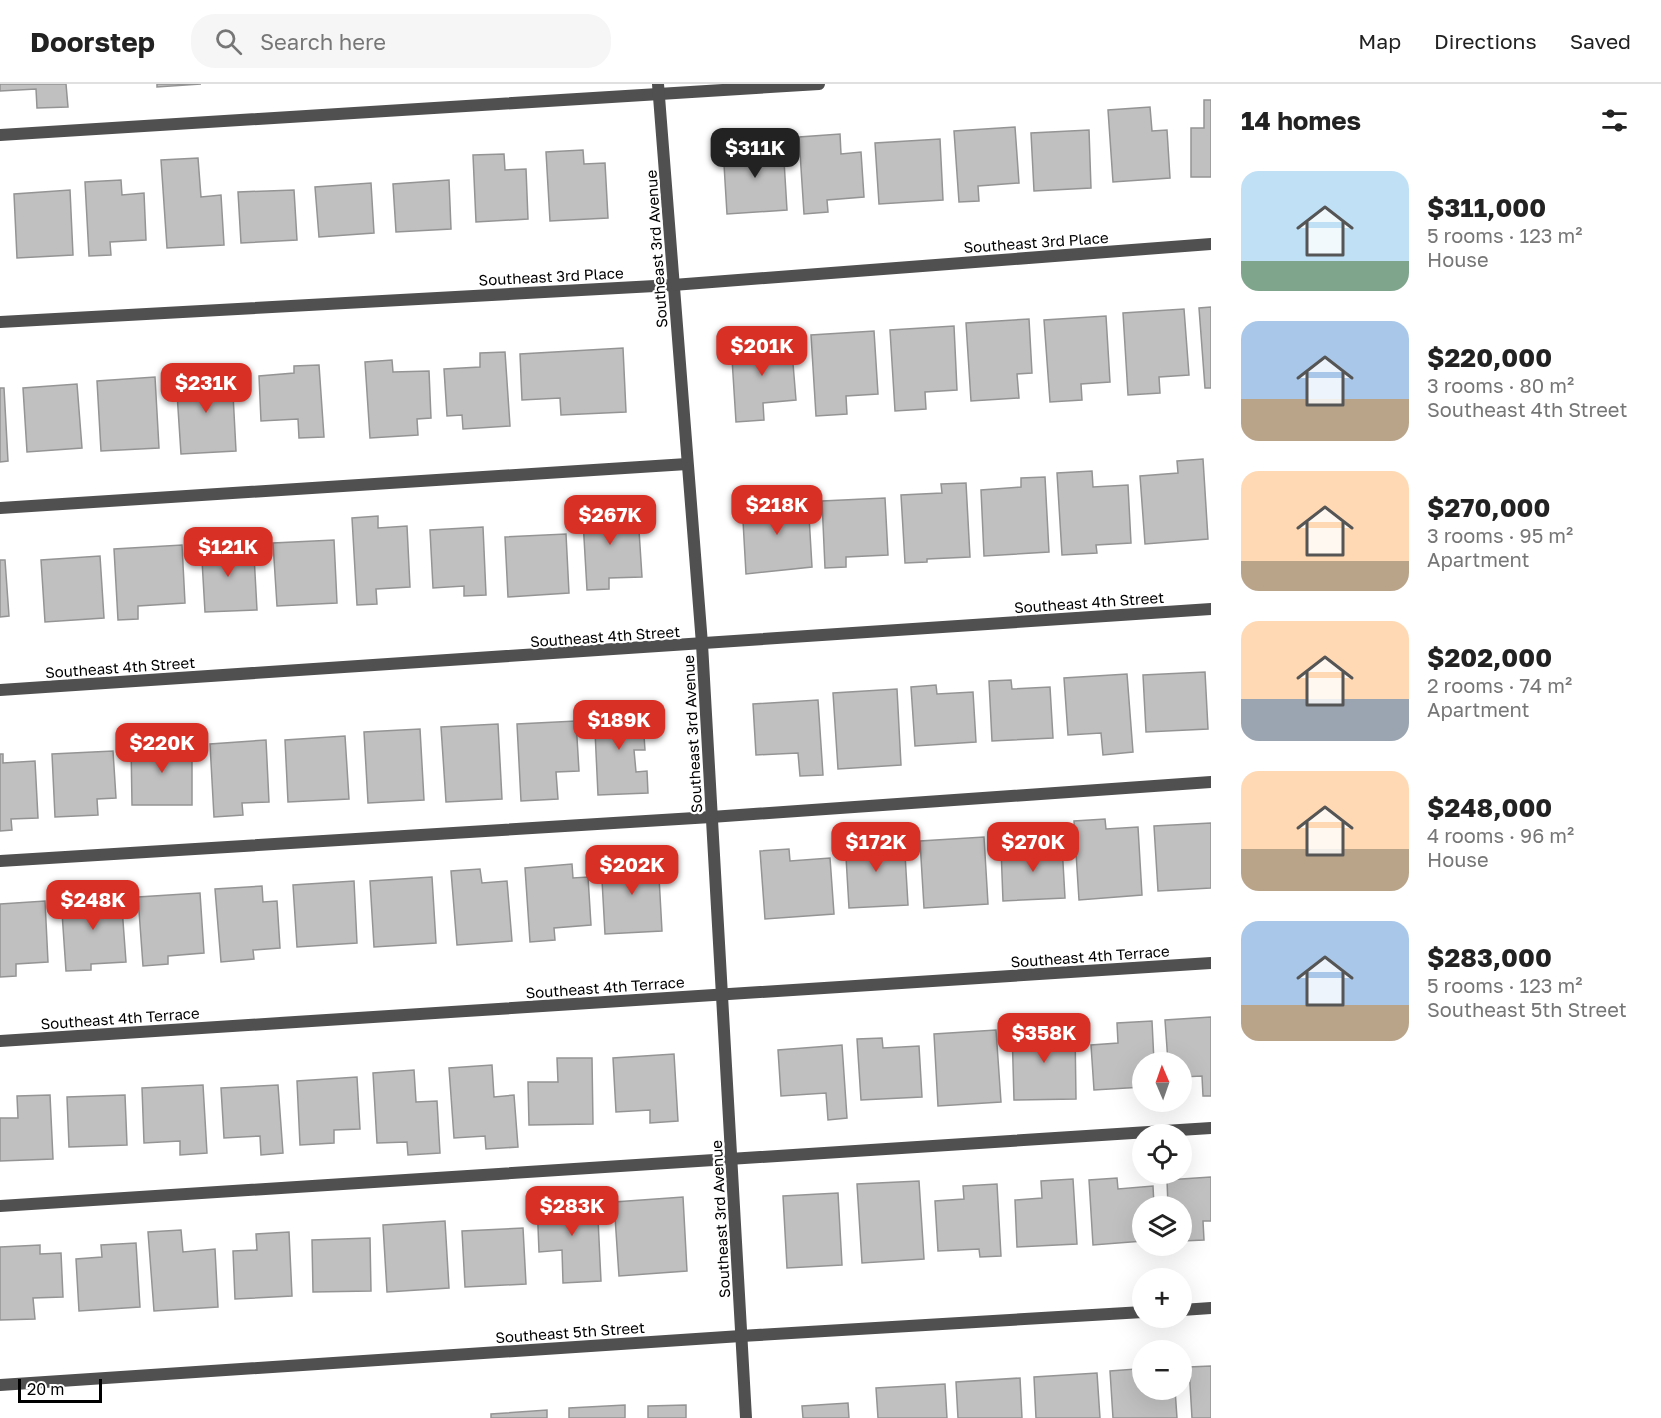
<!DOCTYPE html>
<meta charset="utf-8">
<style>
body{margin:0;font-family:"Golos Text",sans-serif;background:#f6f6f6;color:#222;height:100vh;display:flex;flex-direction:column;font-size:22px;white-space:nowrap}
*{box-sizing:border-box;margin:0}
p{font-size:20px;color:#767676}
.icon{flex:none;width:33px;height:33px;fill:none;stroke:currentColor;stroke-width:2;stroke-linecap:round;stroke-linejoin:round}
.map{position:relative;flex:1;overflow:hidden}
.panel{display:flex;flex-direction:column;background:#fff;width:450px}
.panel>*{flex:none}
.needle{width:39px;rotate:358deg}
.fabs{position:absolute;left:1132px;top:968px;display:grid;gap:12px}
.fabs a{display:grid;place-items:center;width:60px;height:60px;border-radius:50%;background:#fff;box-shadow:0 6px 24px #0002;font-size:30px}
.scale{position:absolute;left:18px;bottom:15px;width:84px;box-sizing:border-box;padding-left:6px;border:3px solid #000;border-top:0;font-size:16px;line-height:21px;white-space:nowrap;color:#000;-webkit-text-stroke:4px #fff;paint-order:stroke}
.price{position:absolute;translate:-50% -51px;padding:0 14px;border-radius:12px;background:#d93025;color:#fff;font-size:20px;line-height:39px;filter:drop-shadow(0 2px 3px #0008)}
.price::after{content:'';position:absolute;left:50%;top:36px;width:18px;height:14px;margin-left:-9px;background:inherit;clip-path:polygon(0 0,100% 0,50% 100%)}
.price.selected{background:#222;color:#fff}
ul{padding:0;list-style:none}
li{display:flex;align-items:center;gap:18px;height:150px;padding:0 30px}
li span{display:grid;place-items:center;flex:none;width:168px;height:120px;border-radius:18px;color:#555}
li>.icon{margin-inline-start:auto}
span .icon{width:72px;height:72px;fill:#fffc;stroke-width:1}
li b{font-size:26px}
h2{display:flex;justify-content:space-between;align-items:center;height:72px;padding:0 30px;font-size:26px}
header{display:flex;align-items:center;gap:36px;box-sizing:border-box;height:84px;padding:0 30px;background:#fff;border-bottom:2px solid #e0e0e0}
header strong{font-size:28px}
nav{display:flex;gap:33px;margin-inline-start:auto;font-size:21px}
.search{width:420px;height:54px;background:#f6f6f6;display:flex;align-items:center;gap:15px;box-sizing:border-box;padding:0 21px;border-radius:24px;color:#767676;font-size:22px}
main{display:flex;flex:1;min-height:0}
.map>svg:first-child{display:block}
.building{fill:#c0c0c0;stroke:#949494;stroke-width:1.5}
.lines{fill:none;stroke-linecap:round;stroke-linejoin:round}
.lane{stroke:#505050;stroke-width:12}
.street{stroke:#505050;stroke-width:12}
.labels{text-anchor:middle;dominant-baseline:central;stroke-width:4.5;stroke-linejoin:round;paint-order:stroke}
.street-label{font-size:15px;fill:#000;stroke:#fff}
</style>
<header>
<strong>Doorstep</strong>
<div class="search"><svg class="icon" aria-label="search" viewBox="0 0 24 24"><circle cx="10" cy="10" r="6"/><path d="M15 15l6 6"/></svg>Search here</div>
<nav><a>Map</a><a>Directions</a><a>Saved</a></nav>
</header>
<main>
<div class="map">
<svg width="1211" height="1334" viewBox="0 0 1211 1334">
<rect width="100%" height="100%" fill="#fff"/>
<g class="building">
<path d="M0,0H66L68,23L37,24L36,5L0,7Z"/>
<path d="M157,0H201L157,3Z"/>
<path d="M1204,16H1211V93H1191V44H1204Z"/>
<path d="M1150,23L1152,47L1167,46L1170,94L1113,98L1108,26Z"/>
<path d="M1015,43L1019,99L978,102L979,117L959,118L954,47Z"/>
<path d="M1089,46L1091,104L1034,107L1031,49Z"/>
<path d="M840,50L841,70L861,68L864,113L827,116L828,128L804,130L799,53Z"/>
<path d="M940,55L943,116L879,120L875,59Z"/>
<path d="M783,60L787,126L727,130L723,64Z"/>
<path d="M583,66L584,80L605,79L608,134L550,137L546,68Z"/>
<path d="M504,70L505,86L526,85L528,135L476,138L473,71Z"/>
<path d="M198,74L201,113L221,111L224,161L167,164L161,76Z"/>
<path d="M121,96L122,111L144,109L146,156L110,158L111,171L89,172L85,98Z"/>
<path d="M449,96L451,145L396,148L393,100Z"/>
<path d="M371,99L374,149L319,153L315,103Z"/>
<path d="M70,106L73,171L17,174L14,110Z"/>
<path d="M294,106L297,156L241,159L238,108Z"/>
<path d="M1211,223V304H1205L1199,224Z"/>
<path d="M1184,225L1189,291L1159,293L1160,309L1128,311L1123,229Z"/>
<path d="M1106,232L1110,298L1081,300L1082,316L1050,318L1044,236Z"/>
<path d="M1029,235L1032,289L1017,290L1019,314L971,317L966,239Z"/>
<path d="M954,242L957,306L925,308L926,325L895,327L890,246Z"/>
<path d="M874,247L878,310L846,312L847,330L816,332L811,251Z"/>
<path d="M791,255L796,316L763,319L764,336L736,338L731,259Z"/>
<path d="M623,264L626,328L561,331L560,314L522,316L520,270Z"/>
<path d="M505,268L510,342L463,345L462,331L447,332L444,285L480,283V269Z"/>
<path d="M392,276L393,288L429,287L431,334L417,335L418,351L370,354L365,278Z"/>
<path d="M319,281L324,353L299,354L298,335L261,337L259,292L294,289V282Z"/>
<path d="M232,291L236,367L181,370L176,294Z"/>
<path d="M155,293L159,364L101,367L97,297Z"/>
<path d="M77,300L82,364L27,368L23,304Z"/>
<path d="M0,304H4L8,377L0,378Z"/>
<path d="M1203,375L1208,455L1145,460L1140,392L1178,389L1177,377Z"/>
<path d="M1092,387L1093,403L1128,401L1131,459L1096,461L1097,469L1062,471L1057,389Z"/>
<path d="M1045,393L1049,468L984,472L981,406L1021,403V394Z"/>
<path d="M966,399L970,473L927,475V478L905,479L901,411L942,409L941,400Z"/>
<path d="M885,414L888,471L846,473V483L825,484L822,417Z"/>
<path d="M808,415L812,483L746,490L742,419Z"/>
<path d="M610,417L611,433L638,431L642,493L609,494V505L587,506L582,419Z"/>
<path d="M378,432V444L407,442L410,503L376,505L377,520L357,521L352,434Z"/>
<path d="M483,443L486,511L464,512V502L433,504L430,446Z"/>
<path d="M566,450L569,509L508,513L505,453Z"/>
<path d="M334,456L337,519L277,522L273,459Z"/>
<path d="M237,457L238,472L254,471L257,526L205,528L201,459Z"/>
<path d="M182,461L185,519L138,522V535L118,536L114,465Z"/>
<path d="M100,472L104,534L45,538L41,476Z"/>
<path d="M0,476H5L9,532L0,533Z"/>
<path d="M1205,588L1208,645L1146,648L1143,591Z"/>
<path d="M1127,590L1133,668L1103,671L1101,649L1068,651L1064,594Z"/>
<path d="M1011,596L1012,605L1050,603L1053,654L992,657L989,597Z"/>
<path d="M936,601L937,610L973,608L976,658L915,662L911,603Z"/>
<path d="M897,605L901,681L838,685L833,609Z"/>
<path d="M818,616L823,691L800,692L798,669L756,671L753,620Z"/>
<path d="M642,623L645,666H634L636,688L647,687L648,709L598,711L594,626Z"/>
<path d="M576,637L579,687L556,688L558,715L521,717L517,640Z"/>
<path d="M498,640L502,715L446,718L441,643Z"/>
<path d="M420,645L424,716L368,719L364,648Z"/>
<path d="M345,652L349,715L288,718L285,656Z"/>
<path d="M266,656L269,718L242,719L243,731L214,733L210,660Z"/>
<path d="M192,658V721H132L131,660Z"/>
<path d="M113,667L116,714L97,715L98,731L55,733L52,670Z"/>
<path d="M0,670H3V679L35,677L38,734L11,735L12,746L0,747Z"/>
<path d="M1105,735L1106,745L1138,743L1142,811L1079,816L1074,737Z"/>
<path d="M1211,739V804L1158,807L1154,742Z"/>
<path d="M904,753L908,821L849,824L845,756Z"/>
<path d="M984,753L988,820L924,824L920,757Z"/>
<path d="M1062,761L1065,814L1003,817L1001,764Z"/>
<path d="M789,765L790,777L830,774L834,830L765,835L760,767Z"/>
<path d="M658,775L662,847L605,850L601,778Z"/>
<path d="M572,780L573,794L588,793L591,841L554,844L555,856L530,858L525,784Z"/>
<path d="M480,785L482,799L507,797L512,857L457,861L451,787Z"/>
<path d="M432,793L436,859L374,863L370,797Z"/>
<path d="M354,797L357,859L297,863L293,801Z"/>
<path d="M262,802L263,818L277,817L280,864L253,866L254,875L221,878L215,805Z"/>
<path d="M200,809L204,869L168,872V880L143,882L138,813Z"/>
<path d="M121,810L126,878L91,880V886L66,887L61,814Z"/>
<path d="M45,817L48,878L16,880V892L0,893V820Z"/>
<path d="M1211,933V1012H1203L1202,992L1182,993V978H1168L1165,936Z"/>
<path d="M1152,937L1154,978H1143V1003L1094,1006L1091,961L1118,959L1117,939Z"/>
<path d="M1075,944L1076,1015L1014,1016L1012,945Z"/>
<path d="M996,946L1001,1018L938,1022L934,950Z"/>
<path d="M882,954L883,964L919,962L922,1013L861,1016L857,955Z"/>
<path d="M842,961L847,1034L828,1036L826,1009L781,1012L778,966Z"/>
<path d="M674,970L678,1037L650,1039V1026L616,1028L613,974Z"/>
<path d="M557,974H592L593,1040L529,1041L528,998H558Z"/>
<path d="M492,981L494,1013L514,1011L518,1063L486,1065L485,1052L454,1054L449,984Z"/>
<path d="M414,986L416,1018L437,1017L440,1069L408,1071L407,1058L377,1059L373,989Z"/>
<path d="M357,993L360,1045L334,1046V1059L300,1061L297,997Z"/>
<path d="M203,1001L207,1069L180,1071V1057L144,1059L142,1004Z"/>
<path d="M278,1001L283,1069L261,1071L260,1052L224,1054L221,1004Z"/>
<path d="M50,1011L53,1075L0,1077V1034H18L17,1012Z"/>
<path d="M125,1011L127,1061L69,1063L67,1013Z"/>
<path d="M1211,1093V1137H1203L1204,1156L1182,1157V1122H1168L1167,1096Z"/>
<path d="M1117,1094L1118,1105L1153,1102L1154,1122H1143V1157L1093,1161L1089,1096Z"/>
<path d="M1073,1095L1077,1160L1017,1163L1015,1116L1042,1114L1041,1097Z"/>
<path d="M919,1097L924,1175L862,1179L857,1100Z"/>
<path d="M997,1100L1001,1172L980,1173L979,1165L938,1167L935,1117L964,1115L963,1102Z"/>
<path d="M838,1109L842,1181L787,1184L783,1112Z"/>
<path d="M683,1113L687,1187L619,1192L614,1118Z"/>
<path d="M597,1114L601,1197L563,1199L562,1166L539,1168L537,1117Z"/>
<path d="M445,1137L449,1204L387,1208L383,1141Z"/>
<path d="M523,1144L526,1200L465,1203L462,1147Z"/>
<path d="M181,1146L183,1168L215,1165L218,1223L154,1227L148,1148Z"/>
<path d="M289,1148L292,1212L235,1215L233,1167L257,1166L256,1150Z"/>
<path d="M370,1154L371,1207L313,1208L312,1156Z"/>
<path d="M136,1159L140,1223L79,1227L76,1175L102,1173L101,1161Z"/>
<path d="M40,1161V1170L61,1169L63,1213L33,1214L35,1235L0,1236V1163Z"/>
<path d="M1211,1282V1334H1192L1189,1283Z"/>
<path d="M1136,1285V1294H1143V1305H1175L1177,1334H1113L1110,1287Z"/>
<path d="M1097,1289L1100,1334H1036L1034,1293Z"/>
<path d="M1020,1294L1022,1334H958L956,1298Z"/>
<path d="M945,1300L947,1334H878L876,1304Z"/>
<path d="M848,1319L849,1334H803L802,1322Z"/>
<path d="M625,1321V1334H569V1324Z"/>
<path d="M686,1321V1334H648V1322Z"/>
<path d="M547,1326V1334H491V1330Z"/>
</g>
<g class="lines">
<g class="lane">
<path d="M0,51L819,0"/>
<path d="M0,424L687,380"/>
<path d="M0,777L711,733L1211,698"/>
<path d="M0,1122L1211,1044"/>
</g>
<g class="street">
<path d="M658,0L702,560L746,1334"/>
<path d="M0,238L673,201L1211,160"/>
<path d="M0,606L1211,525"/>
<path d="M0,957L1211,879"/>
<path d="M1182,1226L1211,1224"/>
<path d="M0,1301L741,1252L1143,1228"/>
</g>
</g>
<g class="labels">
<g class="street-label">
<text transform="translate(1036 158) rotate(-4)">Southeast 3rd Place</text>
<text transform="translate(656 165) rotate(-94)">Southeast 3rd Avenue</text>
<text transform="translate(551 192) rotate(-3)">Southeast 3rd Place</text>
<text transform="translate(1089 518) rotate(-4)">Southeast 4th Street</text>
<text transform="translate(605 552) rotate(-4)">Southeast 4th Street</text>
<text transform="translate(120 583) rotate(-4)">Southeast 4th Street</text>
<text transform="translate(692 650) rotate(-93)">Southeast 3rd Avenue</text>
<text transform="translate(1090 872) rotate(-4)">Southeast 4th Terrace</text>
<text transform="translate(605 903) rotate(-4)">Southeast 4th Terrace</text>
<text transform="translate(120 934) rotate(-4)">Southeast 4th Terrace</text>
<text transform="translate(720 1135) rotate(-93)">Southeast 3rd Avenue</text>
<text transform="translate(570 1248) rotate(-4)">Southeast 5th Street</text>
</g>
</g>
</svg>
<div class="fabs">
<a><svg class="needle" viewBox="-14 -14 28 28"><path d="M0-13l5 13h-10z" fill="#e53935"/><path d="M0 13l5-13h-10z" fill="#767676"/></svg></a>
<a><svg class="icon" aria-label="locate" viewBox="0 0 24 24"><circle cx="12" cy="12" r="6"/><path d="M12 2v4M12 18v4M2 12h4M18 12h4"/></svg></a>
<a><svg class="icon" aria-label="layers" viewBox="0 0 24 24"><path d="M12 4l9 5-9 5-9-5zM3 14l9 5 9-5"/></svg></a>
<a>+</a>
<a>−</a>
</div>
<div class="scale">20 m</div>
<b class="price selected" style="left:755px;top:95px">$311K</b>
<b class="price" style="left:762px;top:293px">$201K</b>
<b class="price" style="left:206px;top:330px">$231K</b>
<b class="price" style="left:777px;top:452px">$218K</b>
<b class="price" style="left:610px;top:462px">$267K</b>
<b class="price" style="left:228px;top:494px">$121K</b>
<b class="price" style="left:619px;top:667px">$189K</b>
<b class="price" style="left:162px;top:690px">$220K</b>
<b class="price" style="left:876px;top:789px">$172K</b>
<b class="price" style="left:1033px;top:789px">$270K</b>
<b class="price" style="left:632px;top:812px">$202K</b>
<b class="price" style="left:93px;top:847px">$248K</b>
<b class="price" style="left:1044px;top:980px">$358K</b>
<b class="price" style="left:572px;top:1153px">$283K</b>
</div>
<section class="panel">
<h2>14 homes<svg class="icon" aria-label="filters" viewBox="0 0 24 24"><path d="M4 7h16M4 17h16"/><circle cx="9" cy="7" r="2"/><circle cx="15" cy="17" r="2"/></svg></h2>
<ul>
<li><span style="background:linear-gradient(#bfe0f5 75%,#7fa58c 0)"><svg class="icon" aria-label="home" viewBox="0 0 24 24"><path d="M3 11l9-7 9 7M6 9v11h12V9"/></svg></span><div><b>$311,000</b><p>5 rooms · 123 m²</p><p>House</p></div></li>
<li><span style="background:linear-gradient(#a9c7e8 65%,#b9a48a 0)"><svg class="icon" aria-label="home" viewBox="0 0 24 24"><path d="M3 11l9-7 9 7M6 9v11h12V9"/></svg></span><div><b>$220,000</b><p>3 rooms · 80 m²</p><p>Southeast 4th Street</p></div></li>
<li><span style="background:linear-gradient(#ffd9b3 75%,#b9a48a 0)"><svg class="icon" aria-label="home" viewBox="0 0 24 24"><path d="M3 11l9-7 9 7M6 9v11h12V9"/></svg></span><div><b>$270,000</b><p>3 rooms · 95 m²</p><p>Apartment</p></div></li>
<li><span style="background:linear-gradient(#ffd9b3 65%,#9aa5b1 0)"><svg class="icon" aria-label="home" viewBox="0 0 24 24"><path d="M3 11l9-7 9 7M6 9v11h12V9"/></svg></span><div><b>$202,000</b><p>2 rooms · 74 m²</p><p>Apartment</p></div></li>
<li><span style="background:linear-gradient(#ffd9b3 65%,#b9a48a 0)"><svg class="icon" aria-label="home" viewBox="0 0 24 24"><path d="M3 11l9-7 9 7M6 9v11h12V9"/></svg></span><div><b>$248,000</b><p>4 rooms · 96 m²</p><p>House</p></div></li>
<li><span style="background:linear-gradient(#a9c7e8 70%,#b9a48a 0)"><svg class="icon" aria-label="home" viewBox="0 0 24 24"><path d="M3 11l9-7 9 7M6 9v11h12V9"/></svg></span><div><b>$283,000</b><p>5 rooms · 123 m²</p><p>Southeast 5th Street</p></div></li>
</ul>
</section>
</main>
